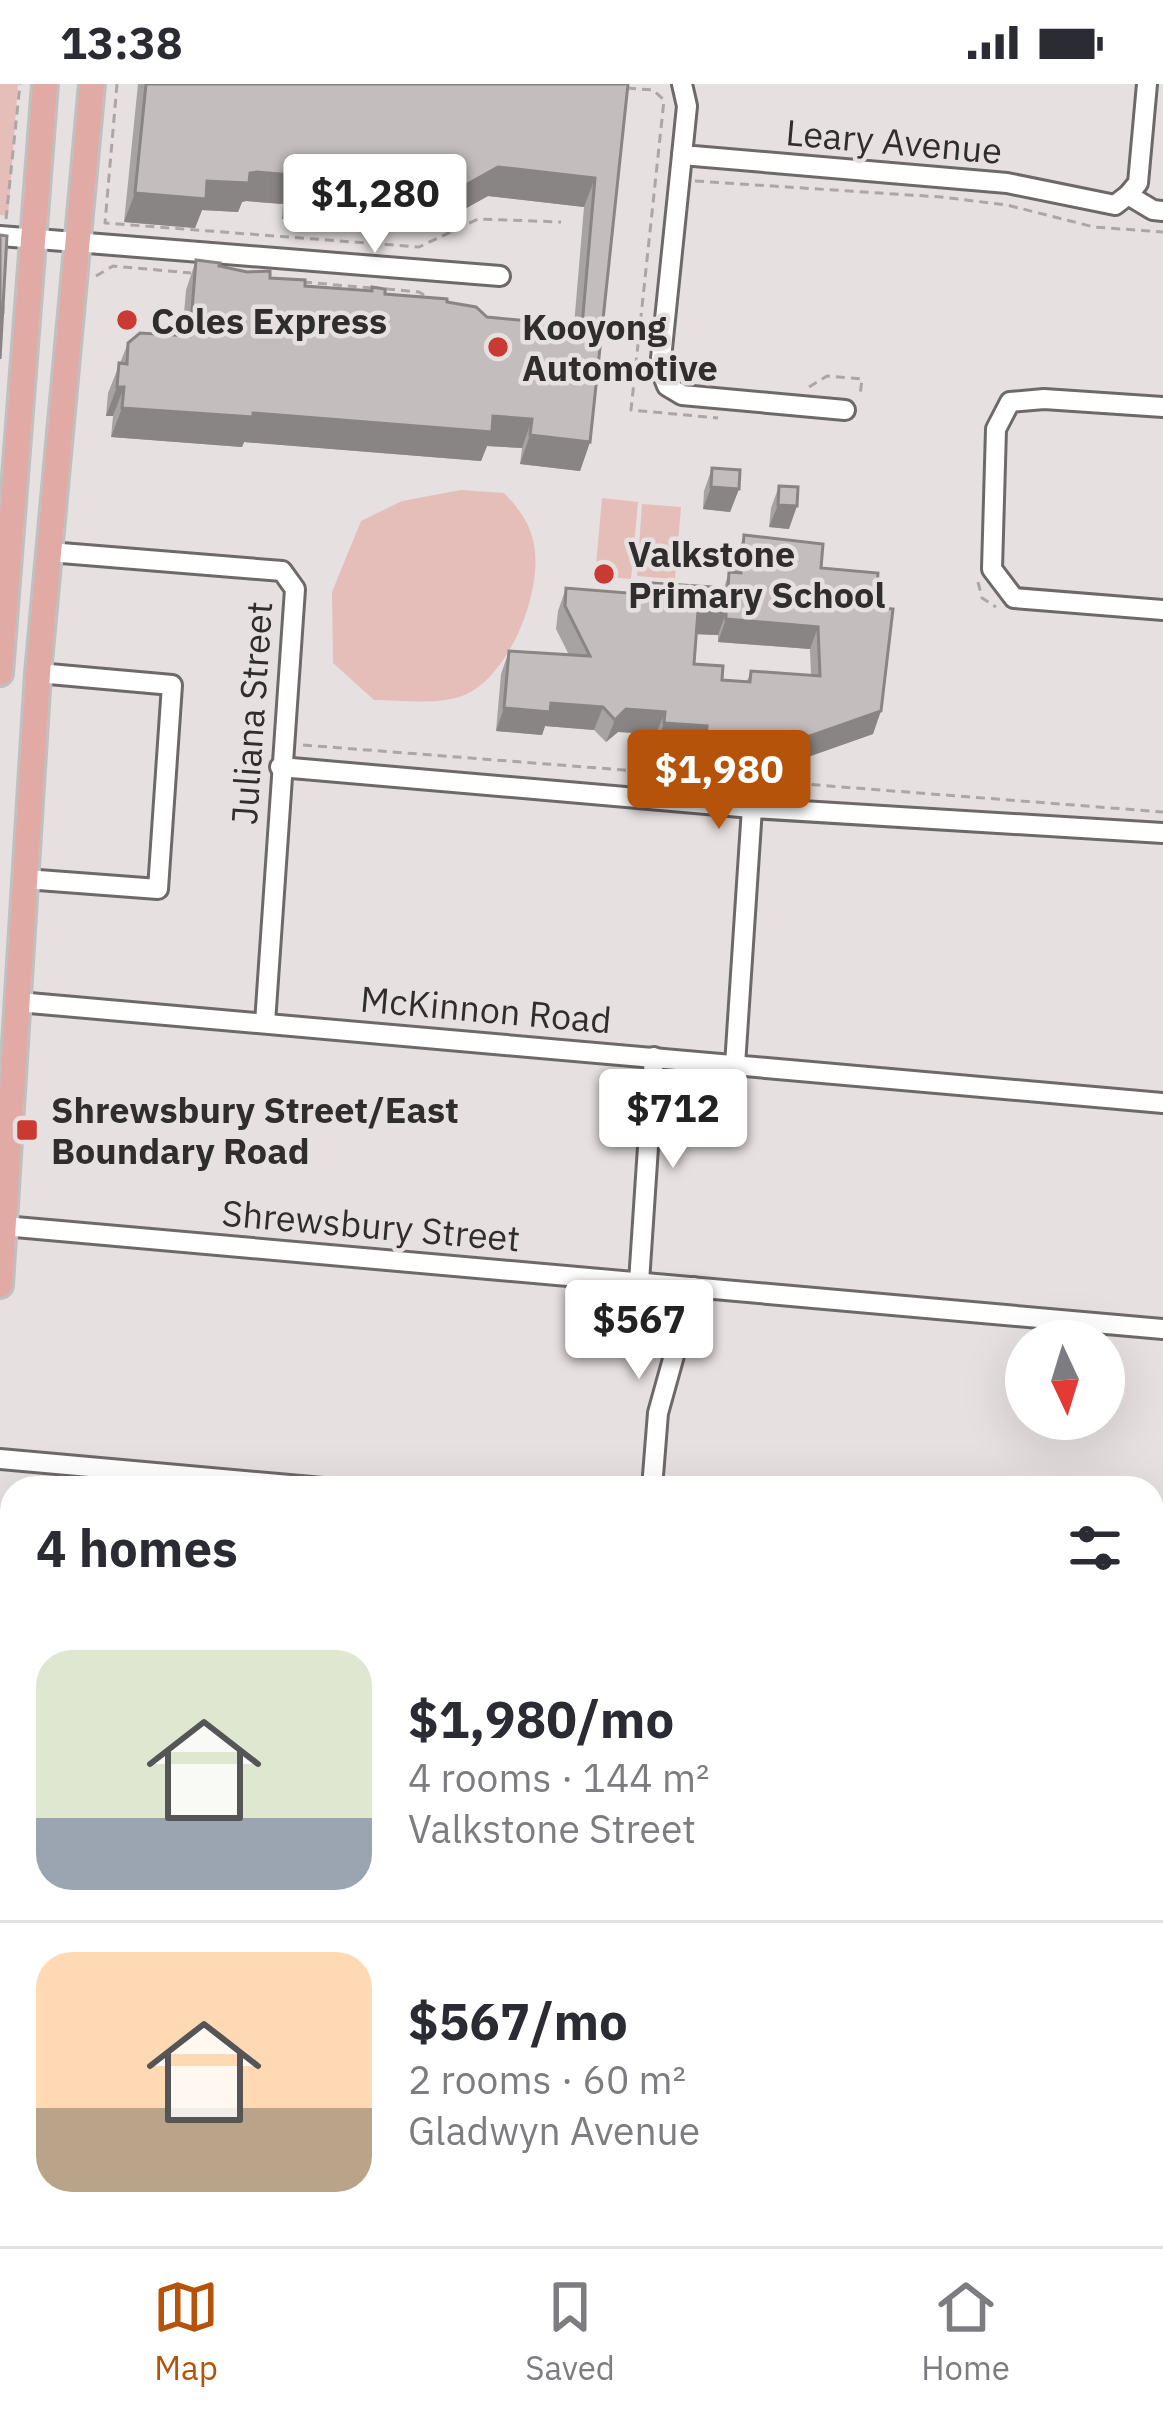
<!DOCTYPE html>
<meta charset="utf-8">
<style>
body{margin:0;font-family:"IBM Plex Sans",sans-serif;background:#f7f7f7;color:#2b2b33;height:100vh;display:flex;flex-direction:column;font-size:45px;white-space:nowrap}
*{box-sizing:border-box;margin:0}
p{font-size:39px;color:#7c7c81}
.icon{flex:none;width:66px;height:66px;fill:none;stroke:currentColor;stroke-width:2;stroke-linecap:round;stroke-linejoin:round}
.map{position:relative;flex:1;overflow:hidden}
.details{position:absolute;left:0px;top:1392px;width:1164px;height:771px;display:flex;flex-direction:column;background:#fff;border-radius:36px 36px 0 0;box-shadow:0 12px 48px #0002}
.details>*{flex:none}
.needle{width:78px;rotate:176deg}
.fabs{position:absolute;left:1005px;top:1236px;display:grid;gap:24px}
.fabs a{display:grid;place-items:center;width:120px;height:120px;border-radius:50%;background:#fff;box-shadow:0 12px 48px #0002;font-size:60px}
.price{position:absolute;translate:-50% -102px;padding:0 27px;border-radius:12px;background:#fff;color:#222;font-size:39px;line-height:78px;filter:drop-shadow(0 3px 6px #0008)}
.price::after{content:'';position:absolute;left:50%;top:72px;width:36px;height:27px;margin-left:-18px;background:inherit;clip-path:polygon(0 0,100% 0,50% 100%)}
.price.selected{background:#b45309;color:#fff}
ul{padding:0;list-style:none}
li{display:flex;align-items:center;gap:36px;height:300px;padding:0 36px}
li+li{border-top:3px solid #e1e1e2}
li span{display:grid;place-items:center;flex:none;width:336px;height:240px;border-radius:36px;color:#555}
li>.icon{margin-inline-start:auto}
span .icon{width:144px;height:144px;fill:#fffc;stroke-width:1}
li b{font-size:51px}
h2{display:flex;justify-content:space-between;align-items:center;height:144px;padding:0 36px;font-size:51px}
.status{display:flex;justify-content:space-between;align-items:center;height:84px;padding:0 60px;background:#fff;direction:ltr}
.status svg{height:33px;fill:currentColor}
.tab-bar{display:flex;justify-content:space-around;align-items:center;height:168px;border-top:3px solid #e1e1e2;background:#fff;font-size:33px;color:#7c7c81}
.tab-bar a{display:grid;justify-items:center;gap:6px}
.tab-bar .selected{color:#b45309}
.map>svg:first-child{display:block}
.green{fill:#e5beb9}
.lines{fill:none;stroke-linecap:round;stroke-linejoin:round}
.minor-casing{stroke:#6e6968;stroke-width:24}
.major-casing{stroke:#c1c0c0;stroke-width:30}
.path{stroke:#aba7a7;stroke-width:3;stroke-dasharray:9 6;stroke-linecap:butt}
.minor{stroke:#fff;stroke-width:18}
.major{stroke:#e1aaa4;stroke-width:24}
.wall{fill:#a8a3a3;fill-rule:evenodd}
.shaded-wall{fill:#888584}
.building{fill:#c3bebd;stroke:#888584;stroke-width:3;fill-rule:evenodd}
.poi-dot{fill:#c83a32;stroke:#e6e1e0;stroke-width:4.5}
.labels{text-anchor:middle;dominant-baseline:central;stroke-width:9;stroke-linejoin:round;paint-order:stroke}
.street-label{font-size:36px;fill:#2f2d2d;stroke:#e6e1e0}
.poi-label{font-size:36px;font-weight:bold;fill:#2f2d2d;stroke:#e6e1e0;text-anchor:start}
</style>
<div class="status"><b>13:38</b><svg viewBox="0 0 49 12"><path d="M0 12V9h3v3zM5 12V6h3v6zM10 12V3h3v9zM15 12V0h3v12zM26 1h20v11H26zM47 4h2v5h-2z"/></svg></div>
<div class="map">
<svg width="1163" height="2162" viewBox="0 0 1163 2162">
<rect width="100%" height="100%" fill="#e6e1e0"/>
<g class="green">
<path d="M0,0H18L8,132L0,131Z"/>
<path d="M461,406L504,409C518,424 528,436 533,456C545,503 511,589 467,610C441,622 401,616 374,616L333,579L332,508L361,437L402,417Z"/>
<path d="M602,414L638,418L631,495L595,492Z"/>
<path d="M642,420L681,423L675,495L637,492Z"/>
</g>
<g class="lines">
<defs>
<g id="minor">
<path d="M682,0L687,22L682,71L1007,99L1115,121L1128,111L1153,126L1163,127"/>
<path d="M682,71L660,284L667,302L682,311L845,326"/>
<path d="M1128,111L1138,99L1147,0"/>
<path d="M0,152L500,192"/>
<path d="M1163,323L1044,315L1010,318L996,345L992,485L1014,514L1163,526"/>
<path d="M49,468L282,487L295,505L265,939"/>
<path d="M280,683L752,724L1163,749"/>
<path d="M25,795L158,805L172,601L38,589"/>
<path d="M18,918L1163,1019"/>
<path d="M735,981L752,724"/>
<path d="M4,1142L1163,1245"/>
<path d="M639,1198L654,973"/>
<path d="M0,1375L323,1404"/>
<path d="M652,1404L658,1329L693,1203"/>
<path d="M1152,1479L1163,1480"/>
<path d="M0,1641L12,1642"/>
<path d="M1152,1714L1163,1715"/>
<path d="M0,1896L12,1897"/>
<path d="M1152,1951L1163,1952"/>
<path d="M668,2151L785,2162"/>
<path d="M0,2152L110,2162"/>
<path d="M355,2162L356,2151"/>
<path d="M387,2162L421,2151"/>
<path d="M458,2162V2151"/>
</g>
<g id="major">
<path d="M0,589L45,0"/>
<path d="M0,1201L38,589L92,0"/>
</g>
</defs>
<use href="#minor" class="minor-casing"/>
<use href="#major" class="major-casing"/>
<g class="path">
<path d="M117,0L105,139L419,163L478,135L561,138"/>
<path d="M627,4L653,6L664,16L631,326L718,334"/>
<path d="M695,97L941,113L1007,121L1094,143L1163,148"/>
<path d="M6,135L20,0"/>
<path d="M96,192L113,182L191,189"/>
<path d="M303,198L371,204"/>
<path d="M386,205L419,208L429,214"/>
<path d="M3,230L4,186"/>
<path d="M809,303L827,292L862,295L860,312"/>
<path d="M978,498L982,514L996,523"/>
<path d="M303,661L1163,728"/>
</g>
<use href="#minor" class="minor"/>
<use href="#major" class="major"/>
</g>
<g class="wall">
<path d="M138,0H628L590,358L580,387L520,380L522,364L487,362L481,377L244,358L242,363L111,353L113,332H106L108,309L128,259L182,252L186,206L196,176L305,202L447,218L487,233L574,241L584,123L488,112L427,146L405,145L407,129L325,123L319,138L282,135L283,120L246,117L242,118L238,128L202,126L195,144L124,138Z"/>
<path d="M712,384L739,405L730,428L703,425L704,407Z"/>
<path d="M779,402L789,445L769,443L771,424Z"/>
<path d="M744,451L821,484L875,523L873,650L802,675L749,671L742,689L697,686L699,665L656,661V650L618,648L606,658L594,646L545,642L542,651L496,647L501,590L509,567L569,571L556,545L558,527L566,504L649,510L653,499L724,504L729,488H735L736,474ZM697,550L718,551V558L810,565L811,592L751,587L747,597L722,596L694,580Z"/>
</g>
<g class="shaded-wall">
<path d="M498,83L595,94L584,123L488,112L427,146L405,145L416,116Z"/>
<path d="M257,88L293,91L283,120L246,117L242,118L238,128L202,126L195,144L124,138L135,109Z"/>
<path d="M331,94L417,100L407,129L325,123L319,138L282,135L292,106Z"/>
<path d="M117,303H124L113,332H106Z"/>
<path d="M122,324L253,329L493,332L532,335L522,364L487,362L481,377L244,358L242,363L111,353Z"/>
<path d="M530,351L590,358L580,387L520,380Z"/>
<path d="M711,403L739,405L730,428L703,425Z"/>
<path d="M778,421L797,422L789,445L769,443Z"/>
<path d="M698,527L726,529L718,551L690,550Z"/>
<path d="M726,535L818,543L810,565L718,558Z"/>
<path d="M551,619L603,623L594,646L545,642L542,651L496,647L504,624Z"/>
<path d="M626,625L665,628L656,650L618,648L606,658L615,636Z"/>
<path d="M881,627L873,650L802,675L749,671L742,689L697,686L705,663L752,648Z"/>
<path d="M664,639L707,642L699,665L656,661Z"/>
</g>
<g class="building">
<path d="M146,0H628L590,358L530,351L532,335L493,332L492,348L253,329V333L122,324L124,303H117L119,279L127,280L128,259L140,249L190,252L196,176L220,179L219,182L247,188L270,187V194L305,196V202L372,207V203L385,205V210L447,215V218L476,223L487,233L582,242L595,94L498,83L437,117L416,116L417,100L331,94L330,109L292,106L293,91L257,88L250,89L249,99L207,97L206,115L135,109Z"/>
<path d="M0,151L7,152L0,275Z"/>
<path d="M712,384L740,386L739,405L711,403Z"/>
<path d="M779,402L798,403L797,422L778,421Z"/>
<path d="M744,451L823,460L821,484L878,489L875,523L893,525L881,627L810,652L752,648L750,666L705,663L707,642L664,639L665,628L626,625L615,636L603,623L551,619L550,628L504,624L509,567L590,572L565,522L566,504L652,511L653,499L728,504L729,488L741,489ZM698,527L726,529V535L818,543L820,592L751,587L750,598L722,596L723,582L694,580Z"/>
</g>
<g class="poi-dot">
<circle cx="127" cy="236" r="12"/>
<circle cx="498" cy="263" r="12"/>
<circle cx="604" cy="490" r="12"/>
<rect x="15" y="1034" width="24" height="24" rx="6"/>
</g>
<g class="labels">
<g class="street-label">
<text transform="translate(894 57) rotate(5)">Leary Avenue</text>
<text transform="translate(251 629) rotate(-86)">Juliana Street</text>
<text transform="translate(486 925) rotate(5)">McKinnon Road</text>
<text transform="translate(371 1141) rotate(5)">Shrewsbury Street</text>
</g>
<g class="poi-label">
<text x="151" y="236">Coles Express</text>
<text x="522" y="242">Kooyong<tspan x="522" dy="41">Automotive</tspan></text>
<text x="628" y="469">Valkstone<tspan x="628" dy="41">Primary School</tspan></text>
<text x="51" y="1025">Shrewsbury Street/East<tspan x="51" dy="41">Boundary Road</tspan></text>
</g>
</g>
</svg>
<div class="fabs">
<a><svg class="needle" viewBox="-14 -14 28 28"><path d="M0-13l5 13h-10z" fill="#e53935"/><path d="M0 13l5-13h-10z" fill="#7c7c81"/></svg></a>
</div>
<b class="price" style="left:375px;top:172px">$1,280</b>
<b class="price selected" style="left:719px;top:748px">$1,980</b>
<b class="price" style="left:673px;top:1087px">$712</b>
<b class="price" style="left:639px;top:1298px">$567</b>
<section class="details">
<h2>4 homes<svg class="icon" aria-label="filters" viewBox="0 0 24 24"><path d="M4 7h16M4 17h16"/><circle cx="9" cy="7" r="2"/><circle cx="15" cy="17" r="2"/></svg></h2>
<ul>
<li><span style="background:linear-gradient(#dfe7d0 70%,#9aa5b1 0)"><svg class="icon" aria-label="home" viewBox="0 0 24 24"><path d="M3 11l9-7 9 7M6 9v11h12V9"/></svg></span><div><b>$1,980/mo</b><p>4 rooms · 144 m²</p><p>Valkstone Street</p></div></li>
<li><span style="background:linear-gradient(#ffd9b3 65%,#b9a48a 0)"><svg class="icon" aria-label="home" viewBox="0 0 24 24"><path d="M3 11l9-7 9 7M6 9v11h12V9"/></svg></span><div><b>$567/mo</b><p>2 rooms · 60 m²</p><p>Gladwyn Avenue</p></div></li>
</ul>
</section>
</div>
<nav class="tab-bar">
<a class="selected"><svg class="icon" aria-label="map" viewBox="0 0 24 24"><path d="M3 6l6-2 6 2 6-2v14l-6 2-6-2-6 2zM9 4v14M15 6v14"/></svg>Map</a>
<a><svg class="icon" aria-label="saved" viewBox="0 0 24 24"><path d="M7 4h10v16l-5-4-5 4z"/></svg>Saved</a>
<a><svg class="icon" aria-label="home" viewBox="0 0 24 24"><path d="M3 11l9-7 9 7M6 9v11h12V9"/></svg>Home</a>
</nav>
